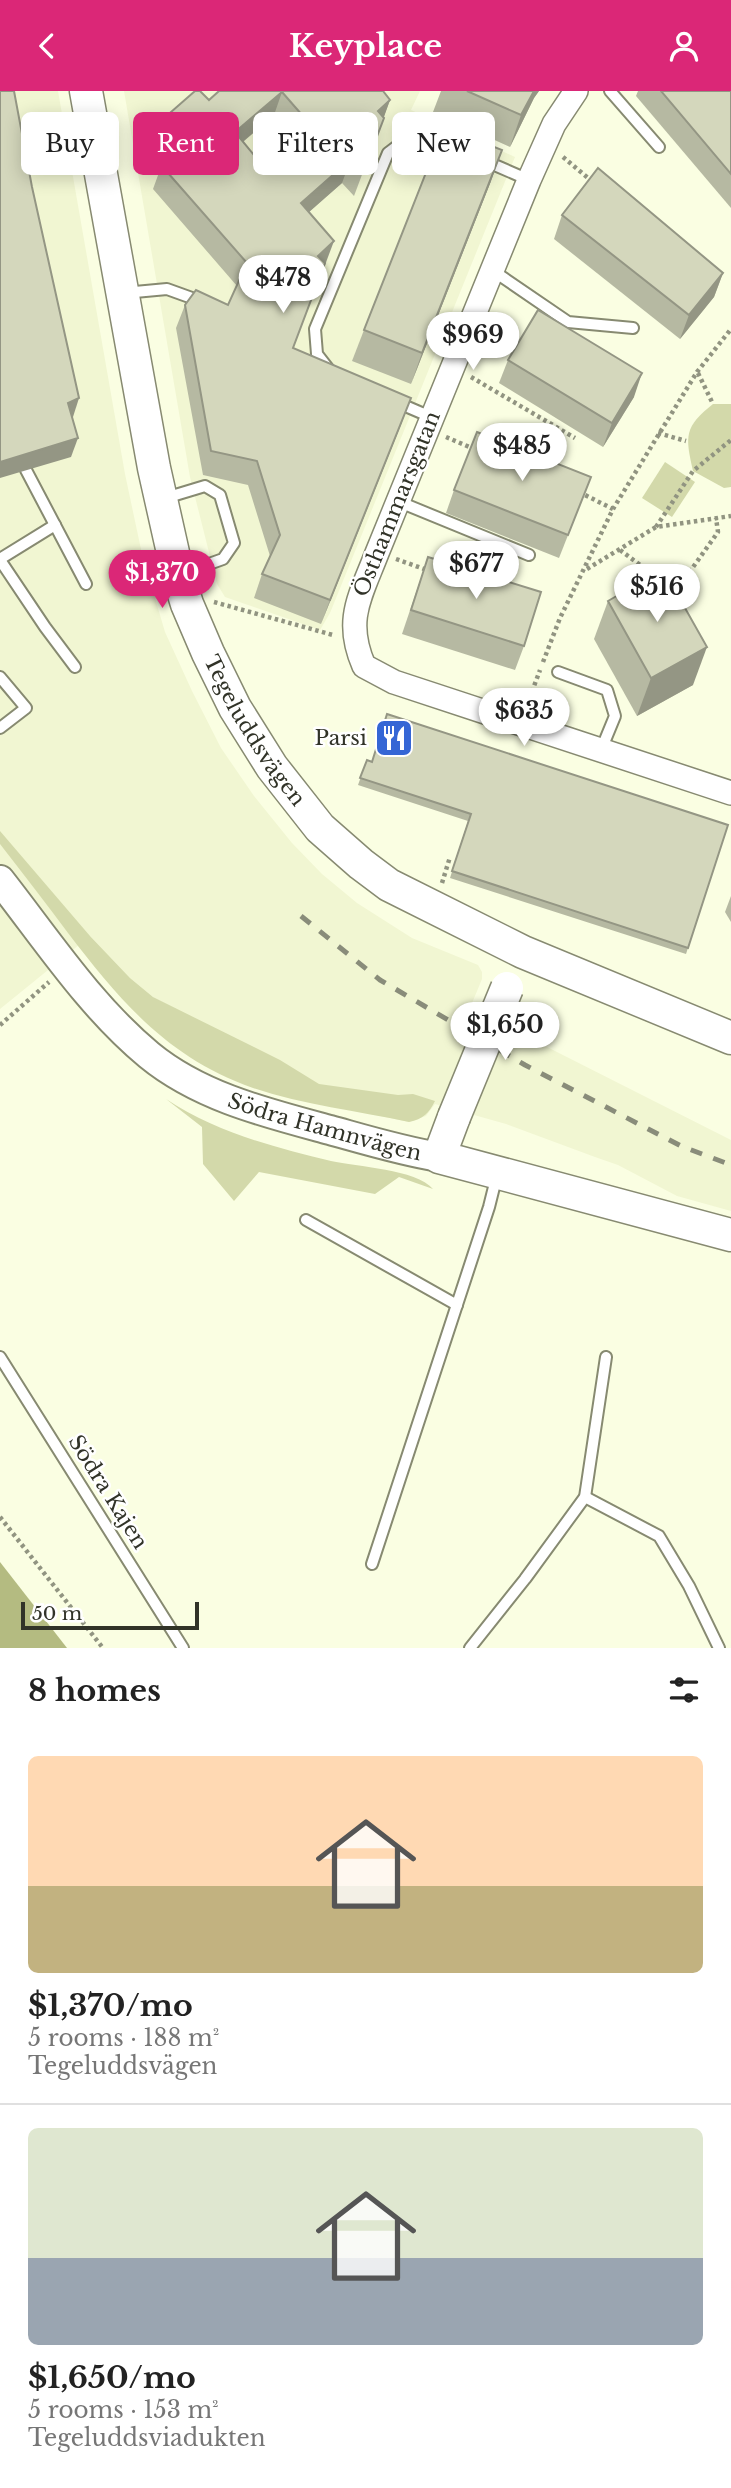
<!DOCTYPE html>
<meta charset="utf-8">
<style>
body{margin:0;font-family:"Libre Baskerville",serif;background:#f2f2f2;color:#222;height:100vh;display:flex;flex-direction:column;font-size:26px;white-space:nowrap}
*{box-sizing:border-box;margin:0}
p{font-size:23px;color:#767676}
.icon{flex:none;width:38px;height:38px;fill:none;stroke:currentColor;stroke-width:2;stroke-linecap:round;stroke-linejoin:round}
.map{position:relative;height:1557px;overflow:hidden}
.drawer{display:flex;flex-direction:column;background:#fff;flex:1}
.drawer>*{flex:none}
.guide{position:absolute;left:21px;top:21px;width:690px;height:63px;display:flex;gap:14px}
.scale{position:absolute;left:21px;bottom:18px;width:178px;box-sizing:border-box;padding-left:7px;border:4px solid #313328;border-top:0;font-size:19px;line-height:24px;white-space:nowrap;color:#313328;-webkit-text-stroke:5px #fff;paint-order:stroke}
.price{position:absolute;translate:-50% -60px;padding:0 16px;border-radius:24px;background:#fff;color:#222;font-size:23px;line-height:46px;filter:drop-shadow(0 2px 4px #0008)}
.price::after{content:'';position:absolute;left:50%;top:42px;width:21px;height:16px;margin-left:-10px;background:inherit;clip-path:polygon(0 0,100% 0,50% 100%)}
.price.selected{background:#db2777;color:#fff}
ul{padding:0;list-style:none}
li{display:grid;align-content:center;gap:14px;height:371px;padding:0 28px}
li+li{border-top:2px solid #e0e0e0}
li span{display:grid;place-items:center;height:217px;border-radius:10px;color:#555}
li>.icon{margin-inline-start:auto}
span .icon{width:126px;height:126px;fill:#fffc;stroke-width:1}
li b{font-size:30px}
h2{display:flex;justify-content:space-between;align-items:center;height:84px;padding:0 28px;font-size:30px}
.chip{padding:0 24px;border-radius:10px;background:#fff;box-shadow:0 4px 18px #0003;font-size:24px;line-height:63px}
.chip.selected{background:#db2777;color:#fff}
header{display:flex;justify-content:space-between;align-items:center;height:91px;padding:0 28px;background:#db2777;color:#fff;font-size:32px;font-weight:700}
.map>svg:first-child{display:block}
.built{fill:#f1f6d2}
.green{fill:#d3d9aa}
.water{fill:#b4bb81}
.lines{fill:none;stroke-linecap:round;stroke-linejoin:round}
.service-casing{stroke:#878a71;stroke-width:14}
.minor-casing{stroke:#878a71;stroke-width:26}
.tertiary-casing{stroke:#878a71;stroke-width:32}
.secondary-casing{stroke:#878a71;stroke-width:35}
.path{stroke:#919481;stroke-width:4.5;stroke-dasharray:3.5 3.5;stroke-linecap:butt}
.service{stroke:#fff;stroke-width:10}
.minor{stroke:#fff;stroke-width:23}
.tertiary{stroke:#fff;stroke-width:28}
.secondary{stroke:#fff;stroke-width:32}
.rail{stroke:#898c7a;stroke-width:5;stroke-dasharray:12 12;stroke-linecap:butt}
.secondary-bridge-casing{stroke:#878a71;stroke-width:35;stroke-linecap:butt}
.secondary-bridge{stroke:#fff;stroke-width:32}
.wall{fill:#b6b9a2;fill-rule:evenodd}
.shaded-wall{fill:#949684}
.building{fill:#d4d7bc;stroke:#949684;stroke-width:2;fill-rule:evenodd}
.labels{text-anchor:middle;dominant-baseline:central;stroke-width:5;stroke-linejoin:round;paint-order:stroke}
.street-label{font-size:21px;fill:#313328;stroke:#fff}
.poi-label{font-size:21px;fill:#313328;stroke:#fff;text-anchor:end}
</style>
<header><svg class="icon" aria-label="back" viewBox="0 0 24 24"><path d="M15 5l-7 7 7 7"/></svg>Keyplace<svg class="icon" aria-label="person" viewBox="0 0 24 24"><circle cx="12" cy="8" r="4"/><path d="M4 21q1-7 8-7t8 7"/></svg></header>
<div class="map">
<svg width="731" height="1557" viewBox="0 0 731 1557">
<rect width="100%" height="100%" fill="#fafee2"/>
<g class="built">
<path d="M0,0H58L125,383L142,463L165,541L192,600L221,657L254,705L292,752L322,783L357,812L412,847L478,874L482,881V888L470,917L731,1049V1120L677,1105L618,1074L595,1066L506,1033L435,1013L426,1025L409,1031L320,1012L177,919L153,906L130,887L90,845L0,918Z"/>
<path d="M124,0H420L411,19L515,66L330,522L320,539L225,506L217,493L190,386Z"/>
</g>
<g class="green">
<path d="M713,313H731V396L724,397L693,380C685,345 684,336 713,313Z"/>
<path d="M665,371L695,391L672,426L642,407Z"/>
<path d="M0,740L90,845L130,887L153,906L280,969L319,993L398,1004L413,1003L435,1010C429,1022 423,1028 409,1031C358,1020 302,1014 253,997C168,967 121,911 68,842C46,812 23,783 0,753Z"/>
<path d="M166,1008C216,1041 273,1056 331,1070C357,1076 416,1078 433,1098L399,1086L375,1103L259,1081L234,1110L203,1073L202,1036Z"/>
</g>
<path class="water" d="M0,1471L67,1557H0Z"/>
<g class="lines">
<defs>
<g id="service">
<path d="M610,0L659,56"/>
<path d="M483,69L529,89"/>
<path d="M492,179L568,231L633,237"/>
<path d="M124,202L167,198L203,211"/>
<path d="M331,281L317,263L315,238L388,62L409,46L438,49L449,54"/>
<path d="M396,311L431,326"/>
<path d="M26,379L86,493"/>
<path d="M162,408L205,395L220,404L234,452L223,468L181,483"/>
<path d="M397,410L529,464"/>
<path d="M0,468L55,434"/>
<path d="M0,469L45,536L75,576"/>
<path d="M558,581L607,599L615,625L601,659"/>
<path d="M0,586L26,617L0,637"/>
<path d="M306,1129L457,1214"/>
<path d="M0,1266L183,1557"/>
<path d="M585,1406L659,1445L689,1495L719,1557"/>
<path d="M372,1473L489,1116L497,1084"/>
<path d="M470,1557L525,1488L585,1406L606,1266"/>
</g>
<path id="minor" d="M576,0L554,33L529,89L377,462C360,506 344,529 364,575L394,591L731,702"/>
<g id="tertiary">
<path id="s1" d="M0,789C47,849 90,915 149,964C200,1006 267,1022 330,1039C366,1049 402,1060 439,1066"/>
</g>
<g id="secondary">
<path id="s2" d="M86,0L154,377L178,484L187,513L208,562L235,617L272,676L320,737L361,773L389,794L523,861L731,947"/>
<path d="M454,1026L439,1066L731,1144"/>
</g>
</defs>
<use href="#service" class="service-casing"/>
<use href="#minor" class="minor-casing"/>
<use href="#tertiary" class="tertiary-casing"/>
<use href="#secondary" class="secondary-casing"/>
<g class="path">
<path d="M563,66L594,92"/>
<path d="M698,282L713,313"/>
<path d="M471,286L575,347"/>
<path d="M658,342L686,350"/>
<path d="M446,346L474,358"/>
<path d="M579,401L613,418"/>
<path d="M656,436L693,380L731,349"/>
<path d="M620,459L655,485L691,479L718,441L716,427"/>
<path d="M396,468L427,479"/>
<path d="M587,478L656,436L731,425"/>
<path d="M214,511L333,544"/>
<path d="M543,571L560,527L613,418L697,281L731,238"/>
<path d="M527,614L540,579"/>
<path d="M442,792L450,766"/>
<path d="M0,934L49,891"/>
<path d="M0,1426L103,1557"/>
</g>
<use href="#service" class="service"/>
<use href="#minor" class="minor"/>
<use href="#tertiary" class="tertiary"/>
<use href="#secondary" class="secondary"/>
<path class="rail" d="M301,825L380,889L525,974L681,1055L731,1074"/>
<defs>
<path id="secondary-bridge" d="M454,1026L507,897"/>
</defs>
<use href="#secondary-bridge" class="secondary-bridge-casing"/>
<use href="#secondary-bridge" class="secondary-bridge"/>
</g>
<g class="wall">
<path d="M219,0H383L390,9L354,105L342,92L309,121L325,174L323,176L293,257L402,331L321,533L254,507L262,483L270,465L248,394L203,384L176,237L185,214H228L237,195L153,98L161,76L146,59L155,35L209,9ZM274,24L299,54L268,81L243,51Z"/>
<path d="M441,0H539L534,7L510,56L433,21Z"/>
<path d="M638,0H731V117L636,5Z"/>
<path d="M491,90L411,293L352,270L364,239Z"/>
<path d="M562,124L723,182L714,206L680,248L554,148Z"/>
<path d="M508,269L634,306L603,356L499,292Z"/>
<path d="M591,386L559,467L446,422L454,399Z"/>
<path d="M428,466L524,555L515,579L402,543Z"/>
<path d="M608,510L693,594L637,625L594,548Z"/>
<path d="M367,669L728,734L686,863L450,787L468,730L358,694Z"/>
<path d="M731,805V831L725,821Z"/>
</g>
<g class="shaded-wall">
<path d="M534,0H539L534,7L510,56L521,24Z"/>
<path d="M282,1L274,24L226,65L235,41Z"/>
<path d="M390,9L375,51L354,105L382,33L378,20Z"/>
<path d="M502,59L491,90L411,293L422,262Z"/>
<path d="M351,68L342,92L292,136L301,112Z"/>
<path d="M334,150L325,174L323,176L318,165Z"/>
<path d="M723,182L714,206L680,248L689,224Z"/>
<path d="M642,282L634,306L603,356L612,332Z"/>
<path d="M79,307L73,326L61,331L68,312Z"/>
<path d="M411,307L402,331L321,533L330,509Z"/>
<path d="M78,347L71,366L0,387V371Z"/>
<path d="M707,556L693,594L637,625L651,587Z"/>
</g>
<g class="building">
<path d="M0,0H14L32,96L79,307L68,312L78,347L0,371Z"/>
<path d="M195,0H200L209,9L219,0H383L390,9L378,20L384,27L363,82L351,68L301,112L334,150L318,165L325,172L293,257L411,307L330,509L262,483L280,444L257,370L211,360L185,214L196,199L228,214L247,172L161,74L177,61L155,35ZM282,1L316,40L268,81L235,41Z"/>
<path d="M467,0H534L521,24Z"/>
<path d="M661,0H731V83Z"/>
<path d="M444,36L502,59L422,262L364,239Z"/>
<path d="M598,77L723,182L689,224L562,124Z"/>
<path d="M538,219L642,282L612,332L508,269Z"/>
<path d="M477,341L591,386L568,444L454,399Z"/>
<path d="M428,466L541,501L524,555L411,519Z"/>
<path d="M663,478L707,556L651,587L608,510Z"/>
<path d="M387,623L728,734L688,857L452,780L471,723L360,687L367,669L372,671Z"/>
</g>
<defs>
<symbol id="restaurant-square" viewBox="-11 -11 22 22"><rect x="-9" y="-9" width="18" height="18" rx="4" fill="#3566d5" stroke="#fff"/><path d="M-5-6h1v4h1v-4h1v4h1v-4h1v5L-1.5 .5V6h-2V.5L-5-1ZM5-6V6H3V1.5H1.5Q1.5-4 5-6Z" fill="#fff"/></symbol>
</defs>
<g fill-rule="evenodd">
<use href="#restaurant-square" x="372" y="625" width="44" height="44"/>
</g>
<g class="labels">
<g class="street-label">
<text transform="translate(397 413) rotate(-68)">Östhammarsgatan</text>
<text stroke="none"><textPath href="#s2" startOffset="667">Tegeluddsvägen</textPath></text>
<text stroke="none"><textPath href="#s1" startOffset="422">Södra Hamnvägen</textPath></text>
<text transform="translate(108 1401) rotate(58)">Södra Kajen</text>
</g>
<g class="poi-label">
<text x="367" y="647">Parsi</text>
</g>
</g>
</svg>
<div class="scale">50 m</div>
<b class="price" style="left:283px;top:224px">$478</b>
<b class="price" style="left:473px;top:281px">$969</b>
<b class="price" style="left:522px;top:392px">$485</b>
<b class="price" style="left:476px;top:510px">$677</b>
<b class="price selected" style="left:162px;top:519px">$1,370</b>
<b class="price" style="left:657px;top:533px">$516</b>
<b class="price" style="left:524px;top:657px">$635</b>
<b class="price" style="left:505px;top:971px">$1,650</b>
<div class="guide">
<a class="chip">Buy</a>
<a class="chip selected">Rent</a>
<a class="chip">Filters</a>
<a class="chip">New</a>
</div>
</div>
<section class="drawer">
<h2>8 homes<svg class="icon" aria-label="filters" viewBox="0 0 24 24"><path d="M4 7h16M4 17h16"/><circle cx="9" cy="7" r="2"/><circle cx="15" cy="17" r="2"/></svg></h2>
<ul>
<li><span style="background:linear-gradient(#ffd9b3 60%,#c2b280 0)"><svg class="icon" aria-label="home" viewBox="0 0 24 24"><path d="M3 11l9-7 9 7M6 9v11h12V9"/></svg></span><div><b>$1,370/mo</b><p>5 rooms · 188 m²</p><p>Tegeluddsvägen</p></div></li>
<li><span style="background:linear-gradient(#dfe7d0 60%,#9aa5b1 0)"><svg class="icon" aria-label="home" viewBox="0 0 24 24"><path d="M3 11l9-7 9 7M6 9v11h12V9"/></svg></span><div><b>$1,650/mo</b><p>5 rooms · 153 m²</p><p>Tegeluddsviadukten</p></div></li>
</ul>
</section>
